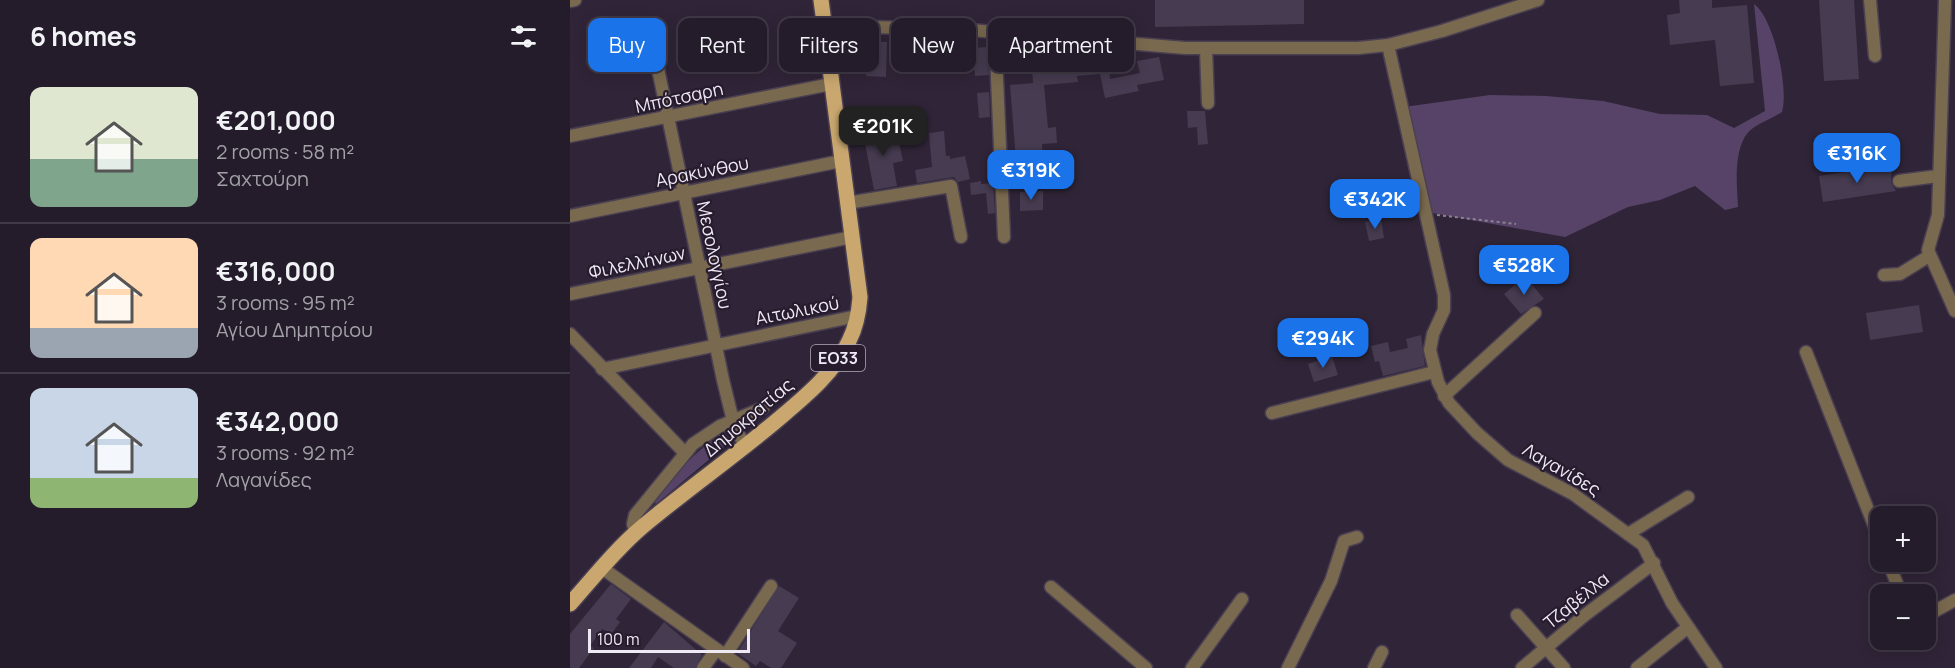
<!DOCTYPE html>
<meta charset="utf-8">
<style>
body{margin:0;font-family:Manrope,sans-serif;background:#302936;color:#f1f3f6;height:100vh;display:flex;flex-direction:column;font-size:22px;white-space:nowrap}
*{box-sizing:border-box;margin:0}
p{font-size:20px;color:#a3a1a8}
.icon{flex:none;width:33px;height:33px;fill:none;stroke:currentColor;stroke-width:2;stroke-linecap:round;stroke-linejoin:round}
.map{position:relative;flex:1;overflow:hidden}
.sheet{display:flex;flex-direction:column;background:#241c2a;width:570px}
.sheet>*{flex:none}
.hud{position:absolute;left:18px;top:18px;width:570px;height:54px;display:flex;gap:12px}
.buttons{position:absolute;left:1300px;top:506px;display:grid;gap:12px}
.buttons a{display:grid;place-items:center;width:66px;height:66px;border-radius:12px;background:#241c2a;box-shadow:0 3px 15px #0003,0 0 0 2px #413a47;font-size:30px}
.scale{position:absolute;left:18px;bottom:15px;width:162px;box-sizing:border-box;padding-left:6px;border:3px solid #efe9f5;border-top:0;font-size:16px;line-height:21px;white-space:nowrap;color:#efe9f5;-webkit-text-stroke:4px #261c2e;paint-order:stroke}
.price{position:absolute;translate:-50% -51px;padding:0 14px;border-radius:12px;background:#1a73e8;color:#fff;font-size:20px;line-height:39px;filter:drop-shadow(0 2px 3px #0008)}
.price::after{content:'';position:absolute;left:50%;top:36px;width:18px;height:14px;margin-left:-9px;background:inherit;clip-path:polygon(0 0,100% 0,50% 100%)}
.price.on{background:#222;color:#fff}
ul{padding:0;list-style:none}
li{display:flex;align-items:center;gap:18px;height:150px;padding:0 30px}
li+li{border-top:2px solid #413a47}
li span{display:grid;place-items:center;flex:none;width:168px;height:120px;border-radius:12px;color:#555}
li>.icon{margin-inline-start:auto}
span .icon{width:72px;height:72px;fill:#fffc;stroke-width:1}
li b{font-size:26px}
h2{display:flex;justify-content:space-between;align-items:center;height:72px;padding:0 30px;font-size:26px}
.pill{padding:0 21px;border-radius:12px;background:#241c2a;box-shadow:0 3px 15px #0003,0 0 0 2px #413a47;font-size:21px;line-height:54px}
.pill.on{background:#1a73e8;color:#fff}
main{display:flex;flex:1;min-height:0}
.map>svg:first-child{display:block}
.green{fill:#574367}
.building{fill:#463b50}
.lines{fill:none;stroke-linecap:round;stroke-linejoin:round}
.minor-casing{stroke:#4b4052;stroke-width:15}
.major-casing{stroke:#4b4052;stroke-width:18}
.path{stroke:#8b8392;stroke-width:2;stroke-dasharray:3 3;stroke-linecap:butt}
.minor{stroke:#79694f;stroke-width:12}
.major{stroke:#c9a76f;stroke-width:15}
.labels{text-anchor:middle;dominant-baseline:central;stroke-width:4.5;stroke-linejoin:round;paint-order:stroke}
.shield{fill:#261c2e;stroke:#b3acb9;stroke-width:1.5}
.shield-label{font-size:16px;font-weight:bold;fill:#efe9f5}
.street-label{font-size:18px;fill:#efe9f5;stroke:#261c2e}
</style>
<main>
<section class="sheet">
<h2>6 homes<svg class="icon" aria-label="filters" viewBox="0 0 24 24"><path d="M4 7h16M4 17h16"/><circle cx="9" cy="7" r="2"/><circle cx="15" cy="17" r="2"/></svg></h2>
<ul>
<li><span style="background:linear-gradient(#dfe7d0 60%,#7fa58c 0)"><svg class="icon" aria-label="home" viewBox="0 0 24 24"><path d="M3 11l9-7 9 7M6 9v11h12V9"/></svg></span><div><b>€201,000</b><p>2 rooms · 58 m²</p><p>Σαχτούρη</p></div></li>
<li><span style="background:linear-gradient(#ffd9b3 75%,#9aa5b1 0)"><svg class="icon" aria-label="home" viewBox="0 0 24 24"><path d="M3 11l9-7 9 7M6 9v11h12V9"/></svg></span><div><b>€316,000</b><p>3 rooms · 95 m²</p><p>Αγίου Δημητρίου</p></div></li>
<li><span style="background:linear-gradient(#c9d6e8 75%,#8fb573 0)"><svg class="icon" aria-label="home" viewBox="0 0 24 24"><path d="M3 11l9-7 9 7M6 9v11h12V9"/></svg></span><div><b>€342,000</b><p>3 rooms · 92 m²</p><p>Λαγανίδες</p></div></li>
</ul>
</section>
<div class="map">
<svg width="1385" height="668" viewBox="0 0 1385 668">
<rect width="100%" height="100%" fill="#302538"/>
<g class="green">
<path d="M1184,4C1204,18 1219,89 1212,112C1203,118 1192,122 1183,128C1162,143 1167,185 1168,207L1155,210L1125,186L1090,200L1058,207L995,237L857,212L834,107L920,95L976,96L1033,101L1090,114L1137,115L1164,128L1195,111Z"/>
<path d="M154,432L161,441L86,504L83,501C105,474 125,451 154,432Z"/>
</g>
<g class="building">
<path d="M585,0H734V24L585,27Z"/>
<path d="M1109,0H1142V8L1177,5L1184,83L1150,86L1145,40L1100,45L1097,15L1110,13Z"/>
<path d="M1249,0H1284L1289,79L1254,81Z"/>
<path d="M357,41L358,61L333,63L332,43Z"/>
<path d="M297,42H317L316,77L296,76Z"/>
<path d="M417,47L419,75L405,76L404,48Z"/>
<path d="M484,49L485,55L505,53V51L538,50L540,79L570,73L567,61L589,57L594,80L567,85L569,91L535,98L530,74L507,76L508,82L474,85L478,128L486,127L487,143L472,144L473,171L447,173L440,85L463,83L461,50Z"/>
<path d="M419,92L420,117L409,118L407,93Z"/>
<path d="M617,111H635L638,144L628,145L627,127L618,128Z"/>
<path d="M326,129L333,161L323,163L327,186L304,190L293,133Z"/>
<path d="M374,131L376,156H380V159L395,156L400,179L388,182L384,177L347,183L345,170L362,167L359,133Z"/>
<path d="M1322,165L1321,183L1326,191L1253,202L1249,176Z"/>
<path d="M411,181V184L423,183L425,213L418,214L416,193L401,195L400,183Z"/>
<path d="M473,191V210L450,211V192Z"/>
<path d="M811,218L814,238L799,241L795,222Z"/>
<path d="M955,276L974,299L951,314L934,294Z"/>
<path d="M1349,305L1353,332L1300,340L1296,313Z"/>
<path d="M851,335L855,366L813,376L809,361L805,362L801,346L818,342L820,352L838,348L836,339Z"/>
<path d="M762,356L768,375L744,382L738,364Z"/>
<path d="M41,584L61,599L46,619L50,622L42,633L32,629L20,646L24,648L9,668H0V634Z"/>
<path d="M209,586L229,598L208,631L227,643L211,668H201L190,661L186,666L167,653Z"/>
<path d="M94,622L132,655L125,668H104L88,657L81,668H59Z"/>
</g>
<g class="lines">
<defs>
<g id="minor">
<path d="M1300,0L1305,56"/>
<path d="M1375,0L1368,215L1358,250L1385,311"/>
<path d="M0,1L5,0"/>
<path d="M253,26L389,29L615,48H788L818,45L872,31L968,0"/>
<path d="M425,33L434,237"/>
<path d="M818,45L874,295V310L863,334L860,350L868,382L879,403L907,433L938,460L1003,494L1073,545L1102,603L1146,668"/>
<path d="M636,49L638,103"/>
<path d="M88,69L153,380L165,429L176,446"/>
<path d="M0,136L261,84"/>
<path d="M1329,181L1368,176"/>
<path d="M277,203L381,186L391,237"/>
<path d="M0,216L271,161"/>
<path d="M1314,275L1330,274L1359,256"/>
<path d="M0,294L282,237"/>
<path d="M0,334L114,452"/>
<path d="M1236,352L1311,543"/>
<path d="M32,369L287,316"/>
<path d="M874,396L965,313"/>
<path d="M702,413L864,372"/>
<path d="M66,533L63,524L65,515L123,444L150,426L193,408"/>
<path d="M1058,534L1118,497"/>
<path d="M1318,561L1331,594"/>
<path d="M32,568L173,668"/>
<path d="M481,587L576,668"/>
<path d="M947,615L994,668"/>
<path d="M1356,616L1385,600"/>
<path d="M155,656L201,586"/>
<path d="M133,668L146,650"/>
<path d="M622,668L672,599"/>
<path d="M718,668L761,581L774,541L787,537"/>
<path d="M804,668L812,652"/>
<path d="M952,668L1015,615L1084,563"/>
<path d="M1067,668L1117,628"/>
</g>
<path id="major" d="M0,604C23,578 45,550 72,527C115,491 162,458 205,422C232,399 264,374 279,341C286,327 289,312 290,297L251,0"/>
</defs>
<use href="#minor" class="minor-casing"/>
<use href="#major" class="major-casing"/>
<path class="path" d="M867,215L946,224"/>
<use href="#minor" class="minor"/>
<use href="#major" class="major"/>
</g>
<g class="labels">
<rect class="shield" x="241" y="345" width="54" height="26" rx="4.5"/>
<g class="shield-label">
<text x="268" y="358">ΕΟ33</text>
</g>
<g class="street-label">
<text transform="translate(109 97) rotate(-12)">Μπότσαρη</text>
<text transform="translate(132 171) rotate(-11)">Αρακύνθου</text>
<text transform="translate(145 255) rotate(78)">Μεσολογγίου</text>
<text transform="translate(67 262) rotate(-12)">Φιλελλήνων</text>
<text transform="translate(227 310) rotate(-11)">Αιτωλικού</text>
<text transform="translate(178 417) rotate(-40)">Δημοκρατίας</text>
<text transform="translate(992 469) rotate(30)">Λαγανίδες</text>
<text transform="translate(1006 600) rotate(-39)">Τζαβέλλα</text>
</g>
</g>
</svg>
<div class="buttons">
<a>+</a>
<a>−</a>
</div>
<div class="scale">100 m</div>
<b class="price on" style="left:313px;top:157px">€201K</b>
<b class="price" style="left:1287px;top:184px">€316K</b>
<b class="price" style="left:461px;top:201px">€319K</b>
<b class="price" style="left:805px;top:230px">€342K</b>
<b class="price" style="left:954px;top:296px">€528K</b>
<b class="price" style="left:753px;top:369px">€294K</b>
<div class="hud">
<a class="pill on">Buy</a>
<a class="pill">Rent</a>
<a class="pill">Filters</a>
<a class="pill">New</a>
<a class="pill">Apartment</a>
</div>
</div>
</main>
